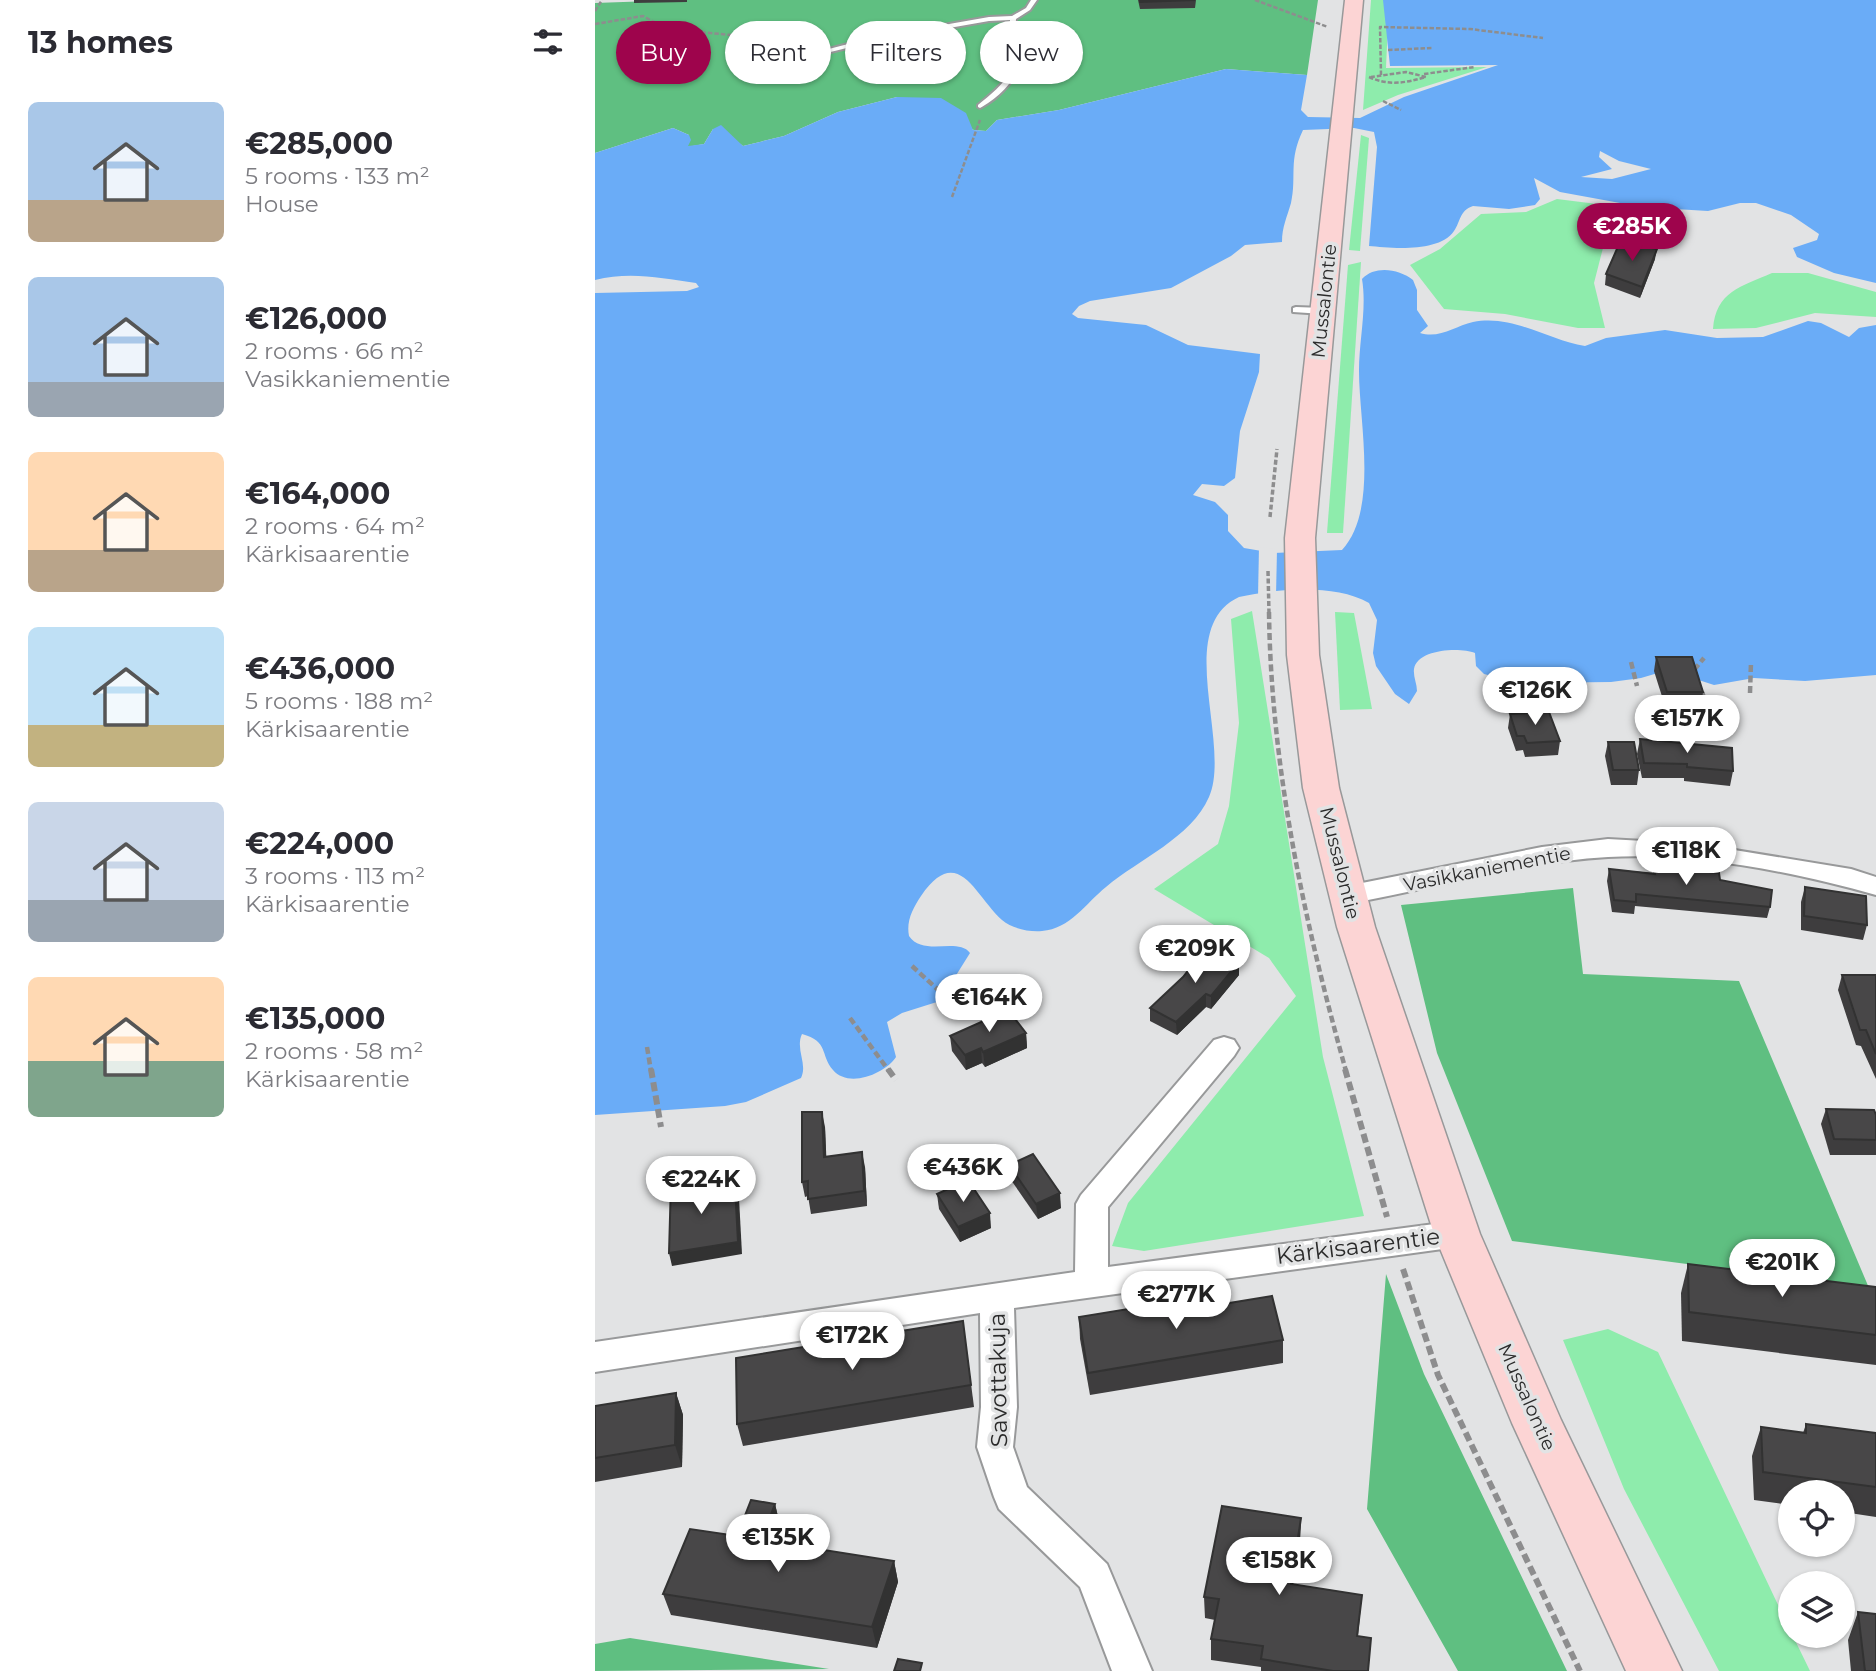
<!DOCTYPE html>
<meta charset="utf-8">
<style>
body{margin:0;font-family:Montserrat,sans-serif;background:#f2f2f3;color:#2b2b33;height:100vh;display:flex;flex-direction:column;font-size:26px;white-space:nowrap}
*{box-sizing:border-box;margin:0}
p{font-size:23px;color:#7c7c81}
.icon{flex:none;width:38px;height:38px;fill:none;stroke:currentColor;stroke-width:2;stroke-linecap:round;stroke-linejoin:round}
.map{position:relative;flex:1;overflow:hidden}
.sheet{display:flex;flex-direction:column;background:#fff;width:595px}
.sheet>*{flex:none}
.guide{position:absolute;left:21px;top:21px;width:665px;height:63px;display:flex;gap:14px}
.tools{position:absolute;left:1183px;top:1480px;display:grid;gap:14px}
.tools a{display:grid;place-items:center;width:77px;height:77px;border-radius:50%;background:#fff;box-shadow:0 2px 5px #0004;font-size:35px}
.price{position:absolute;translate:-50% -60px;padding:0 16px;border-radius:24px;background:#fff;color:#222;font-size:23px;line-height:46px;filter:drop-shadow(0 2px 4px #0008)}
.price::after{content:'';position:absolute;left:50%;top:42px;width:21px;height:16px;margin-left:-10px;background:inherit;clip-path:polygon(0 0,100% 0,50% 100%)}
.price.current{background:#9e044c;color:#fff}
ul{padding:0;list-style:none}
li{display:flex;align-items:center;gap:21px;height:175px;padding:0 28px}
li span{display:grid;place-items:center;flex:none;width:196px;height:140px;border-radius:10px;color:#555}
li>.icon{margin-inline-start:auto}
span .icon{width:84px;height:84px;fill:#fffc;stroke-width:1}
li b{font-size:30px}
h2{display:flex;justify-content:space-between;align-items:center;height:84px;padding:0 28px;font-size:30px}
.tag{padding:0 24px;border-radius:32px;background:#fff;box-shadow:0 2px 5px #0004;font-size:24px;line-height:63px}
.tag.current{background:#9e044c;color:#fff}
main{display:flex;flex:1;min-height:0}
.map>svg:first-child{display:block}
.green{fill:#8eecac}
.forest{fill:#5fbf81}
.water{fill:#6aacf7;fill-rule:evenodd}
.pier{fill:#e2e3e4}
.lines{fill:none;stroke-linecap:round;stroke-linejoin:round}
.lane-casing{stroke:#98999a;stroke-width:4}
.street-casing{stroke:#98999a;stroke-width:4}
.secondary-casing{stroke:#98999a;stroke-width:3}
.path-far3{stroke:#8d8d8e;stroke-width:2.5;stroke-dasharray:4.5 2;stroke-linecap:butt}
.path-far2{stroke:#8d8d8e;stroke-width:3.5;stroke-dasharray:5 2.5;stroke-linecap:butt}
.path-far1{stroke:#8d8d8e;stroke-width:4.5;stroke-dasharray:7 3.5;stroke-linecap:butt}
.path{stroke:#8d8d8e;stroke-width:6;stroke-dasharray:9 4.5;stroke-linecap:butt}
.lane{fill:#fff;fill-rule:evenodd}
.street{fill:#fff;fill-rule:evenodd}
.secondary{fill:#fcd4d4;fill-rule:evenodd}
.wall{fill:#3e3d3e}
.shaded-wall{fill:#323232}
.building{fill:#484748;stroke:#323232;stroke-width:2}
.labels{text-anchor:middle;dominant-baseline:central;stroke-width:7;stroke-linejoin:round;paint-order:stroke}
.street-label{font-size:19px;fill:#2b2b2b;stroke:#e2e3e4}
.near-street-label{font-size:23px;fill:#2b2b2b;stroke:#e2e3e4}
</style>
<main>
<section class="sheet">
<h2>13 homes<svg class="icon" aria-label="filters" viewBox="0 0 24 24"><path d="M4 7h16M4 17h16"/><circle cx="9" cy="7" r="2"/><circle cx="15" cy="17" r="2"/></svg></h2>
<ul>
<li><span style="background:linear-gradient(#a9c7e8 70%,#b9a48a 0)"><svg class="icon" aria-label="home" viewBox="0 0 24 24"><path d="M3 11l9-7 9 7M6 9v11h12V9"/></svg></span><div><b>€285,000</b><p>5 rooms · 133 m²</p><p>House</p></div></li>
<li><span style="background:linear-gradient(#a9c7e8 75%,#9aa5b1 0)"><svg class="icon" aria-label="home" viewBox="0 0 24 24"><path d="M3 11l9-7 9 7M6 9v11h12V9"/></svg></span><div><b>€126,000</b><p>2 rooms · 66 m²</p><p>Vasikkaniementie</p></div></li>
<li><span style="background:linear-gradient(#ffd9b3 70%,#b9a48a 0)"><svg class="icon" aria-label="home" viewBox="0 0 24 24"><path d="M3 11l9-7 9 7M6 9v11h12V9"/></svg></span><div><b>€164,000</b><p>2 rooms · 64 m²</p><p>Kärkisaarentie</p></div></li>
<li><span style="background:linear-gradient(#bfe0f5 70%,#c2b280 0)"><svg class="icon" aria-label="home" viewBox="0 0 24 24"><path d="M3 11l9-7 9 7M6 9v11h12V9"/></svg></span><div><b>€436,000</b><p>5 rooms · 188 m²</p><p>Kärkisaarentie</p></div></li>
<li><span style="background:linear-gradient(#c9d6e8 70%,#9aa5b1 0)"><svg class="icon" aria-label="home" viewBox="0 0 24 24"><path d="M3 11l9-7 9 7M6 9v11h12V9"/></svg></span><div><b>€224,000</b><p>3 rooms · 113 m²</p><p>Kärkisaarentie</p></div></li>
<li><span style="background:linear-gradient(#ffd9b3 60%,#7fa58c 0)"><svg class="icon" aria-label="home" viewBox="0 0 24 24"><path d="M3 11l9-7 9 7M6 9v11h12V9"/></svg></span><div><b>€135,000</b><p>2 rooms · 58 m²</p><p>Kärkisaarentie</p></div></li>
</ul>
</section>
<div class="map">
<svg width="1281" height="1671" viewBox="0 0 1281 1671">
<rect width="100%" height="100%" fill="#e2e3e4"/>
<g class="green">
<path d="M776,0H794L791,68L892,67L803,95L768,110Z"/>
<path d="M766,135L774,138L765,251L754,250Z"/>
<path d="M962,199L1034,208V224L1009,244L999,283L1010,328H983L910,314L849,309L815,265L845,249L886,214L931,212Z"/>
<path d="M766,262L748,533H732L753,265Z"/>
<path d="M1177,273H1213L1281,292V317L1220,313L1161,328L1118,329C1121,291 1146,287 1177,273Z"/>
<path d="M657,611L728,1057L769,1216L549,1251L517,1246L533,1203L701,996L674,958L559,889L623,844L634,806L644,723L636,619Z"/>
<path d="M740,612L759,613L777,709L745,710Z"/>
<path d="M1013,1329L1063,1352L1195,1630V1636H1198L1215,1671H1124L1029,1489L968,1340Z"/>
</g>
<g class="forest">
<path d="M85,0H723L712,75L631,69L464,110L402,120L391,131L379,130L302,97L243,112L189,136L148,146L131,133L118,129L109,144L92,147L94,135L78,128L0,153V3Z"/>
<path d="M978,888L988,974L1144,981L1274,1288L917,1241L842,1053L806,905Z"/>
<path d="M791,1274L829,1374L972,1671H863L772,1509Z"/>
<path d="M35,1638L234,1669L0,1671V1644Z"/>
</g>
<path class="water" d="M788,0H1281V283L1239,273L1202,257L1198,248L1222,240L1224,234L1196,215L1161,203H1145L1113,211L1047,207L965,192L939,178L945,199L940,205L914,209L878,206C864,211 866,221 859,231C844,253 796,248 774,246L782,147L779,132L759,128L708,130C693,161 702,176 696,203C692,217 687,227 687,242L650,245L636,256L576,288L495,301L484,306L477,314L483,318L551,325L593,345L665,354L664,372L645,431L640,478L629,486L607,484L598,495L620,502L633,515V531L649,548L679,553L747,550C784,510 764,422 764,371C764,340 772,309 767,279C780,265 804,269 818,280L822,290V310L833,326L825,333C845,339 860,326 878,322C918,314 953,340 990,346L1011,338L1070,330L1122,338L1168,337L1213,321L1226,323L1254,337L1264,328L1281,325V675L1210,681L1159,678L1119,685L1073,670L1046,678L1016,682L925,683L889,674L881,666L880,653C865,647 822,649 819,669C818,676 822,684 822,691L814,704L800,694L781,666L778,653L782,620L774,603C739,583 682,589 644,597C578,628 637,744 614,797C596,838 544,859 511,887C491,903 475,929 447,931C434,932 418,929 407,920C380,896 363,842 326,896C318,908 311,921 314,936C328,957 363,937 375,953L345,1001L307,1013L292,1022L301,1057C291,1073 254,1089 238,1070C225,1055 234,1041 207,1034C200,1049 213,1064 206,1078L151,1102L130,1106L0,1115V293L92,291L104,287L101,283C66,278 35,271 0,280V153L78,128L94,135L96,140L93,146L109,144L118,129L126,125L148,146L189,136L243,112L302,97L346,98L371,113L378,130L391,131L402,120L464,110L631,69L712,75L706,110L713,117L765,118L809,97L903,65L795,66ZM1005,151L1024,161L1056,169L1017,179L986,177L1017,169L1004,157Z"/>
<path class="pier" d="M664,547L682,549L681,596L663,597Z"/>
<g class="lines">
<defs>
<g id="lane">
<path d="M436,0H442L435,10L421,19C420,31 425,40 426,52C428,75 404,98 385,108L383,107V105C400,91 423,74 419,49C418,39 414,30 415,20L394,21L280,41L183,65L180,63L280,37L394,17L417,16L431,8Z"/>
<path d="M701,307L728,308L732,311L728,314L698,312V308Z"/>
</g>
<g id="street">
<path d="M1013,839L1103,844L1256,869L1281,877V895C1199,872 1099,852 1013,857C925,862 839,889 752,904L742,901L738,895L742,889L752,886L947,847Z"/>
<path d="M629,1037L639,1040L644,1048L639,1056L513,1207V1267L862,1221L873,1225L878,1234L873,1243L862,1247L419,1308L422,1407L418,1447L432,1487L512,1564L557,1671H517L485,1587L404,1509L399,1497L382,1447L386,1407L385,1313L0,1372V1342L480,1272L481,1204L486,1195L619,1040Z"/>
</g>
<path id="secondary" d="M750,0H768L720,538L724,655L744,788L780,927L885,1234L966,1420L1087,1671H1031L917,1423L839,1234L742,927L708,788L692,655L690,538Z"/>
</defs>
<use href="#lane" class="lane-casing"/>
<use href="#street" class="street-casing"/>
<use href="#secondary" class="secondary-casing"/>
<g class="path-far3">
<path d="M660,0L733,27"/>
<path d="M0,11L7,0"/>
<path d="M0,24L48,16L72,29L200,41"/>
<path d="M793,50L837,48"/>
<path d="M829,74L880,67"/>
<path d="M786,75L785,27L875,29L948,38"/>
<path d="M774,77C794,86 810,83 831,77L811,72L776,77"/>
<path d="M788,101L806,110"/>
<path d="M357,197L385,120"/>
</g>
<g class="path-far2">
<path d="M675,517L682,449"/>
<path d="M673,571L674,613"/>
</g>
<g class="path-far1">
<path d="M674,612C676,767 709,921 751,1071"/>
<path d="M1036,662L1042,686"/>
<path d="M1099,670L1109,658"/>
<path d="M1107,692L1111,703"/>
<path d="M1155,693L1156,662"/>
<path d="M317,966L364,1009"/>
<path d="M255,1018L294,1071"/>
<path d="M52,1047L56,1071"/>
</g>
<g class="path">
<path d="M56,1069L66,1127"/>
<path d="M293,1069L301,1080"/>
<path d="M750,1069L792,1217"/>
<path d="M808,1269L843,1375L985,1671"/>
</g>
<use href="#lane" class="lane"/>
<use href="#street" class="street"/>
<use href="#secondary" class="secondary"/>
</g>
<g class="wall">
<path d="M39,0H92V2L39,3Z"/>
<path d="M543,0H601L600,8L545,9Z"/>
<path d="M1060,259L1045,298L1010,285L1011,274Z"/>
<path d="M1061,657L1108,692L1106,706H1070L1059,671Z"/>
<path d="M915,714L965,741L963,755L930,757L928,750L921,751L913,728Z"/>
<path d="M1045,739L1138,771L1135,786L1089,781V778H1047L1042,754Z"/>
<path d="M1013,742L1044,770L1042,785H1016L1010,756Z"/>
<path d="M1059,867L1125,880L1175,907L1172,918L1040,906L1039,914L1017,912L1012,881L1014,869L1058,873Z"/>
<path d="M1210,887L1272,925L1268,940L1206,930V902Z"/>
<path d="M644,962V975L616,1009L611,1007L582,1035L555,1021V1008Z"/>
<path d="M1247,975H1281V1079L1266,1046L1261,1045L1243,990Z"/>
<path d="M431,1033L432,1048L390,1067L387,1063L371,1070L357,1051L355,1036Z"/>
<path d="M1231,1109L1281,1115V1155H1235L1226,1124Z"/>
<path d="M230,1127L231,1156L270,1167L272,1206L216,1214L213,1196L210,1197L207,1182Z"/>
<path d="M414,1165L466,1208L443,1219L416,1180Z"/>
<path d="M342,1194L396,1228L365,1242L344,1209Z"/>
<path d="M1093,1264L1281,1287V1365L1087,1341L1086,1293Z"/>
<path d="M622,1305L688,1340V1363L495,1395L485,1339L484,1317Z"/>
<path d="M368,1321L379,1407L148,1446L142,1424Z"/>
<path d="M81,1393L88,1415L87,1467L0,1482V1406Z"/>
<path d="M1211,1424L1281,1433V1517L1248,1512V1493H1195V1505L1159,1500L1157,1456L1166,1427L1208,1433Z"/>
<path d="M180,1504L185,1525L179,1542L299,1561L303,1582L282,1648L76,1615L68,1594L142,1536Z"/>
<path d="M706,1518L705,1540L698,1584L767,1595L763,1636L773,1671H666V1667L616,1660V1639L620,1620L610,1618L609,1597Z"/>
<path d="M1263,1612L1281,1671H1256L1253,1640Z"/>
</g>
<g class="shaded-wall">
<path d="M1062,249L1060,259L1045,298L1047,287Z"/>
<path d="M644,962V975L616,1009V996Z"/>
<path d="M611,994V1007L582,1035L581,1022Z"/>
<path d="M431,1033L432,1048L390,1067L388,1052Z"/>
<path d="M386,1048L387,1063L371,1070L370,1055Z"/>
<path d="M227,1112L230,1127L232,1172L229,1157Z"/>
<path d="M267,1152L270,1167L272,1206L269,1191Z"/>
<path d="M109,1177L112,1190V1204L109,1191Z"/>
<path d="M140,1186L144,1198L147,1254L77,1266L74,1253Z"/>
<path d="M465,1193L466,1208L443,1219L441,1204Z"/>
<path d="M395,1213L396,1228L365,1242L363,1227Z"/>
<path d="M81,1393L88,1415L87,1467L80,1445Z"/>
<path d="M180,1504L185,1525L172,1561L166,1540Z"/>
<path d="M706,1518L705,1540L695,1605L696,1584Z"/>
<path d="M299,1561L303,1582L282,1648L277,1627Z"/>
</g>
<g class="building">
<path d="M545,0H600L545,2Z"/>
<path d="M1025,242L1062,249L1047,287L1011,274Z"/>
<path d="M1061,657H1097L1108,692H1072Z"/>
<path d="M954,712L965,741L932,743L929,736H922L915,714Z"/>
<path d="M1045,739L1137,748L1138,771L1092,767V764L1049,763Z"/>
<path d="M1013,742H1039L1044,770H1018Z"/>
<path d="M1059,867L1124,873L1125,880L1177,890L1175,907L1041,894V902L1019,900L1014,869L1060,874Z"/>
<path d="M1210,887L1271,896L1272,925L1209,916Z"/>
<path d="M610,949L644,962L616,996L611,994L581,1022L555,1008L588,977Z"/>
<path d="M1247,975H1281V1054L1271,1030H1265Z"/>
<path d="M413,1010L431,1033L388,1052L386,1048L370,1055L355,1036Z"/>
<path d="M1231,1109L1279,1110L1281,1115V1140L1239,1139Z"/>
<path d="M207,1112H227L229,1157L267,1152L269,1191L213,1199V1181L207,1182Z"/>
<path d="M438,1154L465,1193L441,1204L414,1165Z"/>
<path d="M109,1177V1191L140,1186L143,1242L74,1253L76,1182Z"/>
<path d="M373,1180L395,1213L363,1227L342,1194Z"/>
<path d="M1093,1264L1281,1287V1335L1094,1312Z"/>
<path d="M620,1295L622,1305L677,1296L688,1340L493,1373L484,1317Z"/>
<path d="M368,1321L376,1385L142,1424L141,1358Z"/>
<path d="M81,1393L80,1445L0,1458V1406Z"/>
<path d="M1211,1424L1281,1433V1487L1168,1472L1166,1427L1211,1433Z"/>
<path d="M156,1500L180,1504L166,1540L299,1561L277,1627L68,1594L95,1529L142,1536Z"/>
<path d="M627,1506L706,1518L696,1584L767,1595L762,1636L776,1638L773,1671H738L666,1659L668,1646L616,1639L624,1599L609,1597Z"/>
<path d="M1263,1612L1281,1614V1671H1270Z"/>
<path d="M303,1659L327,1663L325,1671H299Z"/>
</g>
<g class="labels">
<g class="street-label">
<text transform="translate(729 301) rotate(-84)">Mussalontie</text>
<text transform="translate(745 863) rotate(76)">Mussalontie</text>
<text transform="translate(892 869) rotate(-11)">Vasikkaniementie</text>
<text transform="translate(932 1397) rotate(66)">Mussalontie</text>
</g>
<g class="near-street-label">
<text transform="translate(763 1246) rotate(-7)">Kärkisaarentie</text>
<text transform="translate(403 1380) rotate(-91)">Savottakuja</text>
</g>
</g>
</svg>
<div class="tools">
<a><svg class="icon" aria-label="locate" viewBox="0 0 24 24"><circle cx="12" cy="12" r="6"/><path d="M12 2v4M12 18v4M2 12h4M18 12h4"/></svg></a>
<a><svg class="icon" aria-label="layers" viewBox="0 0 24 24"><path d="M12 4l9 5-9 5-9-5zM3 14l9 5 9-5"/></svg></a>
</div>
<b class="price current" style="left:1037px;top:263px">€285K</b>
<b class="price" style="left:940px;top:727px">€126K</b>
<b class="price" style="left:1092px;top:755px">€157K</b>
<b class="price" style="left:1091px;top:887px">€118K</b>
<b class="price" style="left:600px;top:985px">€209K</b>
<b class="price" style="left:394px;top:1034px">€164K</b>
<b class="price" style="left:368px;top:1204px">€436K</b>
<b class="price" style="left:106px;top:1216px">€224K</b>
<b class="price" style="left:1187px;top:1299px">€201K</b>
<b class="price" style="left:581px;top:1331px">€277K</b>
<b class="price" style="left:257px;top:1372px">€172K</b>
<b class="price" style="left:183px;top:1574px">€135K</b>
<b class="price" style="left:684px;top:1597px">€158K</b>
<div class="guide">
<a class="tag current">Buy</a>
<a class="tag">Rent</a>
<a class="tag">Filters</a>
<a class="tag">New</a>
</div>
</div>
</main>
